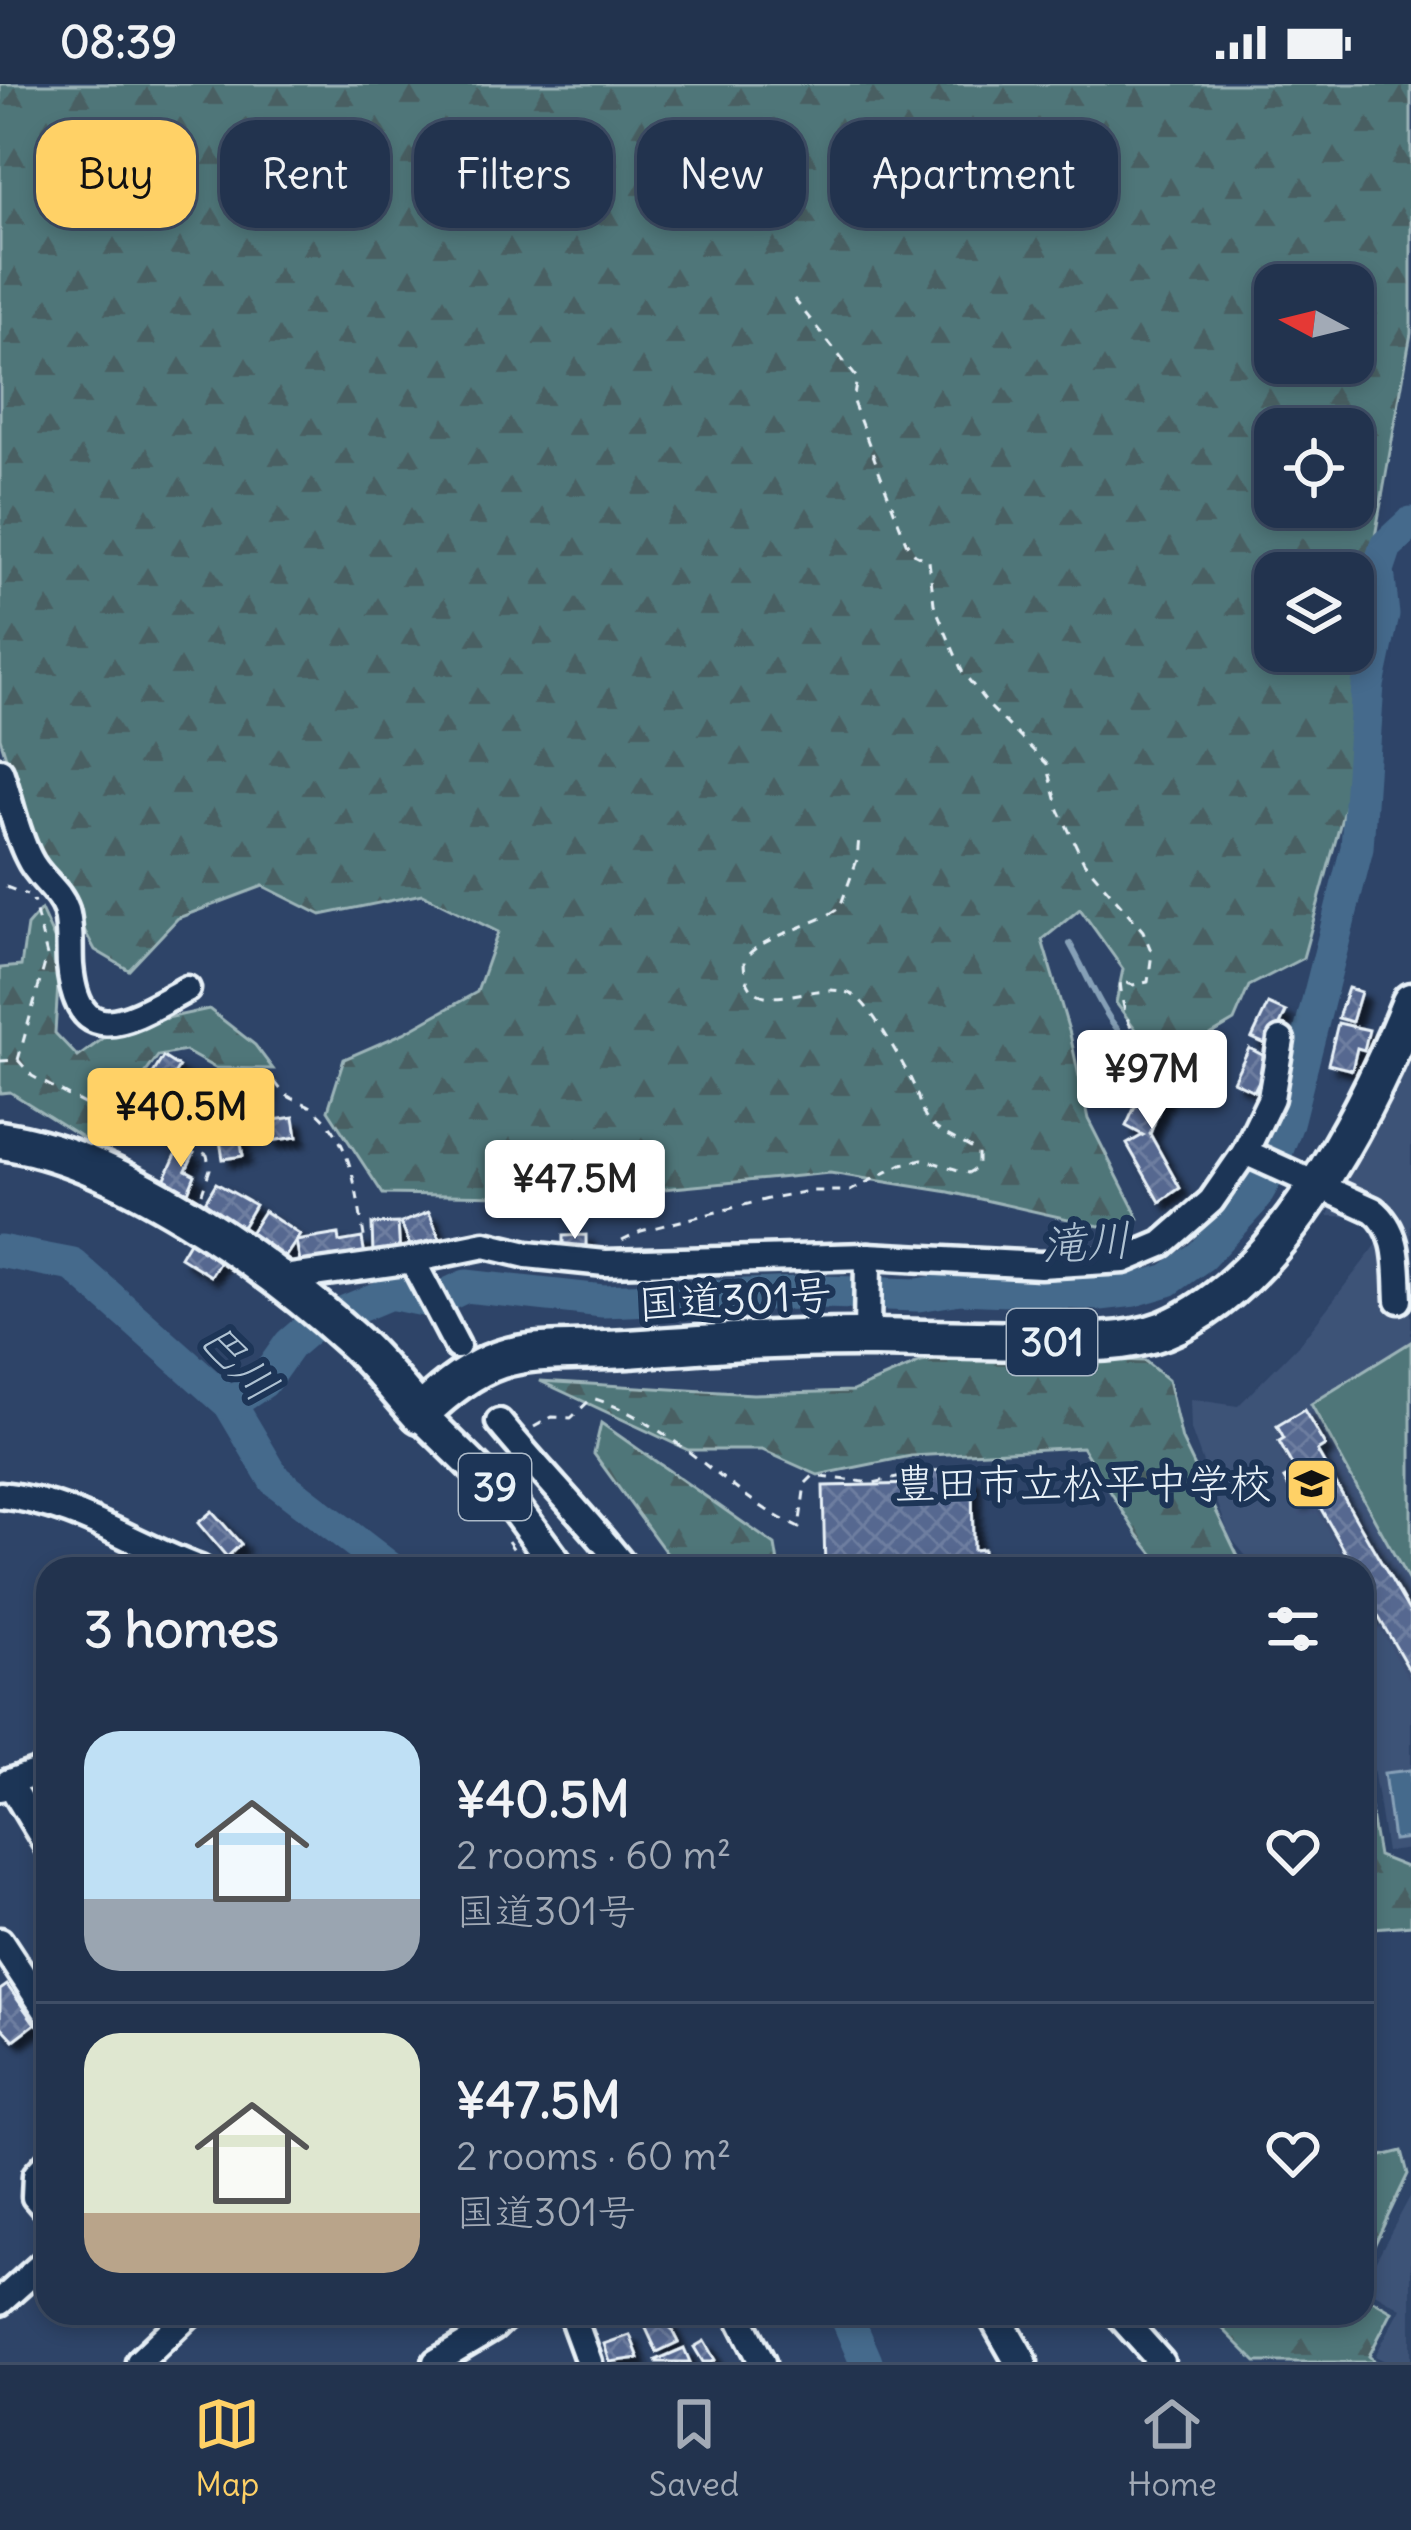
<!DOCTYPE html>
<meta charset="utf-8">
<style>
body{margin:0;font-family:Delius,"Klee One",sans-serif;background:#2a3b55;color:#f1f3f6;height:100vh;display:flex;flex-direction:column;font-size:45px;white-space:nowrap}
*{box-sizing:border-box;margin:0}
p{font-size:39px;color:#a2aab6}
.icon{flex:none;width:66px;height:66px;fill:none;stroke:currentColor;stroke-width:2;stroke-linecap:round;stroke-linejoin:round}
.map{position:relative;flex:1;overflow:hidden}
.drawer{position:absolute;left:36px;top:1473px;width:1338px;height:768px;display:flex;flex-direction:column;background:#22334e;border-radius:36px;box-shadow:0 6px 18px #0003,0 0 0 3px #3f4e66}
.drawer>*{flex:none}
.top-card{position:absolute;left:36px;top:36px;width:1341px;height:108px;display:flex;gap:24px}
.needle{width:78px;rotate:277deg}
.tools{position:absolute;left:1254px;top:180px;display:grid;gap:24px}
.tools a{display:grid;place-items:center;width:120px;height:120px;border-radius:24px;background:#22334e;box-shadow:0 6px 18px #0003,0 0 0 3px #3f4e66;font-size:60px}
.price{position:absolute;translate:-50% -102px;padding:0 27px;border-radius:12px;background:#fff;color:#222;font-size:39px;line-height:78px;filter:drop-shadow(0 3px 6px #0008)}
.price::after{content:'';position:absolute;left:50%;top:72px;width:36px;height:27px;margin-left:-18px;background:inherit;clip-path:polygon(0 0,100% 0,50% 100%)}
.price.on{background:#ffd166;color:#111}
ul{padding:0;list-style:none}
li{display:flex;align-items:center;gap:36px;height:300px;padding:0 48px}
li+li{border-top:3px solid #3f4e66}
li span{display:grid;place-items:center;flex:none;width:336px;height:240px;border-radius:36px;color:#555}
li>.icon{margin-inline-start:auto}
span .icon{width:144px;height:144px;fill:#fffc;stroke-width:1}
li b{font-size:51px}
h2{display:flex;justify-content:space-between;align-items:center;height:144px;padding:0 48px;font-size:51px}
.pill{padding:0 42px;border-radius:36px;background:#22334e;box-shadow:0 6px 18px #0003,0 0 0 3px #3f4e66;font-size:42px;line-height:108px}
.pill.on{background:#ffd166;color:#111}
.status{display:flex;justify-content:space-between;align-items:center;height:84px;padding:0 60px;background:#22334e;direction:ltr}
.status svg{height:33px;fill:currentColor}
.tab-bar{display:flex;justify-content:space-around;align-items:center;height:168px;border-top:3px solid #3f4e66;background:#22334e;font-size:33px;color:#a2aab6}
.tab-bar a{display:grid;justify-items:center;gap:6px}
.tab-bar .on{color:#ffd166}
.map>svg:first-child{display:block}
.built{fill:#3d5277}
.forest{fill:url(#forest-firs);stroke:#9cb4b8;stroke-width:3;fill-rule:evenodd}
.park{fill:#4f7679;stroke:#9cb4b8;stroke-width:3}
.water{fill:#456a8c;stroke:#86a0b7;stroke-width:3}
.lines{fill:none;stroke-linecap:round;stroke-linejoin:round}
.stream{stroke:#86a0b7;stroke-width:6}
.river{stroke:#456a8c;stroke-width:33}
.building{fill:url(#building-cross-hatch);stroke:#e8f1f8;stroke-width:3;filter:url(#shadow)}
.minor-casing{stroke:#e8f1f8;stroke-width:33}
.major-casing{stroke:#e8f1f8;stroke-width:39}
.highway-casing{stroke:#e8f1f8;stroke-width:45}
.path{stroke:#e8f1f8;stroke-width:3;stroke-dasharray:9 9;stroke-linecap:butt}
.minor{stroke:#1d3557;stroke-width:24}
.major{stroke:#1d3557;stroke-width:30}
.highway{stroke:#1d3557;stroke-width:36}
.labels{text-anchor:middle;dominant-baseline:central;stroke-width:12;stroke-linejoin:round;paint-order:stroke}
.shield{fill:#1d3557;stroke:#abb9c8;stroke-width:3}
.shield-label{font-size:39px;font-weight:bold;fill:#e8f1f8}
.street-label{font-size:42px;fill:#e8f1f8;stroke:#1d3557}
.poi-label{font-size:42px;fill:#e8f1f8;stroke:#1d3557;text-anchor:end}
.water-label{font-size:45px;font-style:italic;fill:#afc2d2;stroke:#1d3557}
</style>
<div class="status"><b>08:39</b><svg viewBox="0 0 49 12"><path d="M0 12V9h3v3zM5 12V6h3v6zM10 12V3h3v9zM15 12V0h3v12zM26 1h20v11H26zM47 4h2v5h-2z"/></svg></div>
<div class="map">
<svg width="1411" height="2278" viewBox="0 0 1411 2278">
<defs>
<pattern id="forest-firs" width="22" height="20" patternUnits="userSpaceOnUse" patternTransform="scale(3)"><rect width="22" height="20" fill="#4f7679"/><path d="M5 1l3.5 6h-7zM16 11l3.5 6h-7z" fill="#4a5f62"/></pattern>
<pattern id="building-cross-hatch" width="8" height="8" patternUnits="userSpaceOnUse" patternTransform="scale(3)"><rect width="8" height="8" fill="#566890"/><path d="M0 0l8 8M0 8l8-8" fill="none" stroke="#6e7ea0"/></pattern>
<filter id="shadow"><feDropShadow dx="8" dy="8" stdDeviation="3" flood-color="#0009"/></filter>
</defs>
<rect width="100%" height="100%" fill="#2e4468"/>
<filter id="ink" filterUnits="userSpaceOnUse"><feTurbulence type="fractalNoise" baseFrequency=".00833" numOctaves="2"/><feDisplacementMap in="SourceGraphic" scale="24" xChannelSelector="R" yChannelSelector="G"/><feConvolveMatrix kernelMatrix="1 2 1 2 8 2 1 2 1" color-interpolation-filters="sRGB"/></filter>
<g filter="url(#ink)">
<g class="built">
<path d="M1411,974V1765L1386,1768L1371,1670L1362,1655V1485H1257L1230,1453L1191,1346L1190,1315L1238,1322L1301,1258L1377,1160L1362,1133L1328,1132L1337,1102L1394,979Z"/>
<path d="M1411,2111V2278H1387L1375,2272L1401,2224L1362,2202Z"/>
</g>
<g class="forest">
<path d="M0,0H1411V249L1361,532L1346,719L1303,874L1249,902L1234,937L1181,968L1143,955L1116,919L1123,885L1080,825L1042,856L1070,950L1088,1035L1139,1135L1099,1142L949,1108L830,1089L580,1113L383,1110L328,1026L344,975L404,949L477,908L498,848L422,810L321,831L263,802L178,834L129,886L95,866L27,740L0,654ZM1275,201H1353V279H1275ZM1275,345H1353V423H1275ZM1275,489H1353V567H1275Z"/>
<path d="M41,826L60,868L55,949L78,973L116,945L209,925L255,961L273,985L215,984L185,967L158,972L93,1060L10,1008L0,1009V884L21,882L27,842Z"/>
<path d="M974,1271L1145,1277L1168,1296L1182,1356L1244,1485H1165L1138,1451L1082,1363L911,1372L818,1391L762,1366H688L540,1297L753,1310L853,1307L921,1278Z"/>
<path d="M601,1339L775,1461L779,1485H678L594,1370Z"/>
<path d="M1362,1678L1378,1772L1411,1785V1841L1374,1844L1362,1823Z"/>
<path d="M1402,2067L1408,2090L1362,2187V2077Z"/>
<path d="M1362,2210L1392,2227L1369,2272L1375,2278H1256L1207,2229H1362Z"/>
</g>
<path class="park" d="M1411,1258V1501L1311,1320Z"/>
<path class="water" d="M1411,1686V1754L1393,1756L1384,1689Z"/>
<g class="lines">
<path class="stream" d="M1070,860C1092,899 1108,949 1147,973"/>
<g class="river">
<path d="M0,1167L73,1181L230,1320L275,1396L391,1485"/>
<path d="M230,1320L263,1298L290,1260L311,1242L390,1209L424,1216L440,1214L466,1202L603,1217L823,1208L918,1211L960,1204L1100,1210L1134,1206L1168,1196L1201,1172L1253,1116L1269,1088L1287,1039L1357,764L1368,601L1383,531L1378,486L1386,462L1411,439"/>
<path d="M845,2229L866,2278"/>
</g>
</g>
<g class="building">
<path d="M1348,904L1361,908L1352,938L1338,934Z"/>
<path d="M1268,920L1286,928L1270,962L1252,954Z"/>
<path d="M1338,939L1369,946L1364,966L1357,964L1352,986L1328,980Z"/>
<path d="M1249,964L1270,975L1254,1007L1233,997Z"/>
<path d="M163,973L179,983L163,1008L148,998Z"/>
<path d="M1156,977L1175,984L1150,1050L1180,1104L1160,1118L1127,1060L1143,1051L1126,1042Z"/>
<path d="M217,988L230,994L216,1025L203,1019Z"/>
<path d="M237,994L267,1000L260,1038L230,1033Z"/>
<path d="M294,1033L297,1053L270,1057L267,1037Z"/>
<path d="M237,1035L243,1072L223,1075L217,1038Z"/>
<path d="M180,1062L194,1069L186,1086L195,1091L188,1108L164,1096Z"/>
<path d="M216,1099L255,1121L241,1145L202,1123Z"/>
<path d="M264,1127L300,1151L284,1175L248,1152Z"/>
<path d="M429,1128L441,1158L413,1169L401,1139Z"/>
<path d="M398,1139L400,1170L373,1171L372,1140Z"/>
<path d="M338,1150L339,1158L362,1154L365,1172L301,1183L296,1157Z"/>
<path d="M193,1151L224,1171L211,1192L180,1173Z"/>
<path d="M586,1151V1165H563V1152Z"/>
<path d="M1304,1326L1325,1362L1317,1367L1411,1530V1589L1375,1527L1362,1534V1507L1366,1505L1362,1485H1355L1312,1409L1297,1417L1284,1395L1296,1388L1279,1358L1284,1355L1277,1342Z"/>
<path d="M964,1386V1392H972L973,1466L983,1465L984,1485H825L823,1402L922,1400V1387Z"/>
<path d="M212,1427L241,1460L227,1473L198,1439Z"/>
<path d="M7,1901L35,1940L14,1956L0,1941V1906Z"/>
<path d="M663,2229L678,2258L657,2268L643,2238Z"/>
<path d="M630,2251L639,2274L610,2278L604,2260Z"/>
<path d="M704,2257L715,2276L712,2278H703L694,2263Z"/>
<path d="M684,2264L690,2278H657L656,2276Z"/>
</g>
<g class="lines">
<defs>
<g id="minor">
<path d="M0,687C10,715 15,747 29,774C38,794 59,805 66,826C71,843 69,864 70,881C78,973 133,934 187,905"/>
<path d="M1245,1068L1373,1126C1401,1148 1397,1183 1399,1216"/>
<path d="M412,1176L457,1262"/>
<path d="M277,1195L412,1176L485,1161L527,1171L605,1179L868,1172L1040,1181L1124,1176L1162,1160L1211,1117L1245,1068L1271,1014L1281,956"/>
<path d="M867,1254L868,1172"/>
<path d="M499,1338C540,1388 586,1434 626,1485"/>
<path d="M0,1411C74,1418 132,1460 200,1485"/>
<path d="M9,1698L48,1684"/>
<path d="M0,1704L9,1698L48,1763"/>
<path d="M0,1857L48,1930"/>
<path d="M48,2078L36,2091L35,2113L48,2128"/>
<path d="M0,2218L48,2175"/>
<path d="M571,2229L589,2278"/>
<path d="M737,2229L762,2278"/>
<path d="M1117,2229L1161,2278"/>
<path d="M139,2278L190,2229"/>
<path d="M436,2278L493,2244L509,2229"/>
</g>
<g id="major">
<path d="M420,1330L512,1420L560,1485"/>
<path d="M993,2229L1021,2278"/>
</g>
<path id="highway" d="M0,1056C117,1072 264,1176 351,1255C376,1277 397,1305 420,1330C498,1254 529,1271 628,1265C710,1259 792,1253 874,1254C926,1255 977,1256 1029,1257C1072,1258 1122,1262 1164,1246C1280,1200 1367,1027 1411,918"/>
</defs>
<use href="#minor" class="minor-casing"/>
<use href="#major" class="major-casing"/>
<use href="#highway" class="highway-casing"/>
<g class="path">
<path d="M794,215L857,294L853,318L906,458L915,470L929,477L934,520L962,587L989,622L1047,680L1059,726L1084,778L1143,847L1152,869L1148,898L1133,901L1120,897C1125,951 1138,958 1183,982L1188,1010"/>
<path d="M6,803L27,811"/>
<path d="M18,976L32,992L93,1025L126,1057C158,1065 175,1051 207,1071L210,1085L202,1109"/>
<path d="M0,977L18,976L47,872L33,816"/>
<path d="M259,990C277,993 275,1003 288,1012C296,1018 306,1018 314,1025C353,1056 357,1113 365,1158"/>
<path d="M622,1156L641,1147L776,1113L810,1107H850L902,1080L922,1075L968,1089L978,1083V1069C962,1056 936,1050 925,1033C919,1022 918,1009 912,998C903,979 872,924 856,913C819,887 745,948 744,877C755,853 816,843 840,823L857,776L859,753"/>
<path d="M534,1343L552,1333L571,1334L592,1314C671,1337 726,1410 799,1444L805,1400L813,1392L873,1399L916,1390"/>
<path d="M508,1457L527,1485"/>
</g>
<use href="#minor" class="minor"/>
<use href="#major" class="major"/>
<use href="#highway" class="highway"/>
</g>
</g>
<defs>
<symbol id="school-square" viewBox="-11 -11 22 22"><rect x="-9" y="-9" width="18" height="18" rx="4" fill="#ffd166" stroke="#1d3557"/><path d="M0-5L7-2L0 1L-7-2ZM-4 1L0 2.5L4 1V4Q0 6-4 4Z" fill="#111"/></symbol>
</defs>
<g fill-rule="evenodd">
<use href="#school-square" x="1282" y="1370" width="59" height="59"/>
</g>
<g class="labels">
<g class="shield">
<rect x="1007" y="1225" width="90" height="66" rx="9"/>
<rect x="459" y="1370" width="72" height="66" rx="9"/>
</g>
<g class="shield-label">
<text x="1052" y="1258">301</text>
<text x="495" y="1403">39</text>
</g>
<g class="street-label">
<text transform="translate(735 1215) rotate(-3)">国道301号</text>
</g>
<g class="poi-label">
<text x="1272" y="1399">豊田市立松平中学校</text>
</g>
<g class="water-label">
<text transform="translate(1086 1158) rotate(-4)">滝川</text>
<text transform="translate(239 1277) rotate(47)">巴川</text>
</g>
</g>
</svg>
<div class="tools">
<a><svg class="needle" viewBox="-14 -14 28 28"><path d="M0-13l5 13h-10z" fill="#e53935"/><path d="M0 13l5-13h-10z" fill="#a2aab6"/></svg></a>
<a><svg class="icon" aria-label="locate" viewBox="0 0 24 24"><circle cx="12" cy="12" r="6"/><path d="M12 2v4M12 18v4M2 12h4M18 12h4"/></svg></a>
<a><svg class="icon" aria-label="layers" viewBox="0 0 24 24"><path d="M12 4l9 5-9 5-9-5zM3 14l9 5 9-5"/></svg></a>
</div>
<b class="price" style="left:1152px;top:1048px">¥97M</b>
<b class="price on" style="left:181px;top:1086px">¥40.5M</b>
<b class="price" style="left:575px;top:1158px">¥47.5M</b>
<div class="top-card">
<a class="pill on">Buy</a>
<a class="pill">Rent</a>
<a class="pill">Filters</a>
<a class="pill">New</a>
<a class="pill">Apartment</a>
</div>
<section class="drawer">
<h2>3 homes<svg class="icon" aria-label="filters" viewBox="0 0 24 24"><path d="M4 7h16M4 17h16"/><circle cx="9" cy="7" r="2"/><circle cx="15" cy="17" r="2"/></svg></h2>
<ul>
<li><span style="background:linear-gradient(#bfe0f5 70%,#9aa5b1 0)"><svg class="icon" aria-label="home" viewBox="0 0 24 24"><path d="M3 11l9-7 9 7M6 9v11h12V9"/></svg></span><div><b>¥40.5M</b><p>2 rooms · 60 m²</p><p>国道301号</p></div><svg class="icon" aria-label="heart" viewBox="0 0 24 24"><path d="M12 20l-8-8c-3-5 5-10 8-4 3-6 11-1 8 4z"/></svg></li>
<li><span style="background:linear-gradient(#dfe7d0 75%,#b9a48a 0)"><svg class="icon" aria-label="home" viewBox="0 0 24 24"><path d="M3 11l9-7 9 7M6 9v11h12V9"/></svg></span><div><b>¥47.5M</b><p>2 rooms · 60 m²</p><p>国道301号</p></div><svg class="icon" aria-label="heart" viewBox="0 0 24 24"><path d="M12 20l-8-8c-3-5 5-10 8-4 3-6 11-1 8 4z"/></svg></li>
</ul>
</section>
</div>
<nav class="tab-bar">
<a class="on"><svg class="icon" aria-label="map" viewBox="0 0 24 24"><path d="M3 6l6-2 6 2 6-2v14l-6 2-6-2-6 2zM9 4v14M15 6v14"/></svg>Map</a>
<a><svg class="icon" aria-label="saved" viewBox="0 0 24 24"><path d="M7 4h10v16l-5-4-5 4z"/></svg>Saved</a>
<a><svg class="icon" aria-label="home" viewBox="0 0 24 24"><path d="M3 11l9-7 9 7M6 9v11h12V9"/></svg>Home</a>
</nav>
